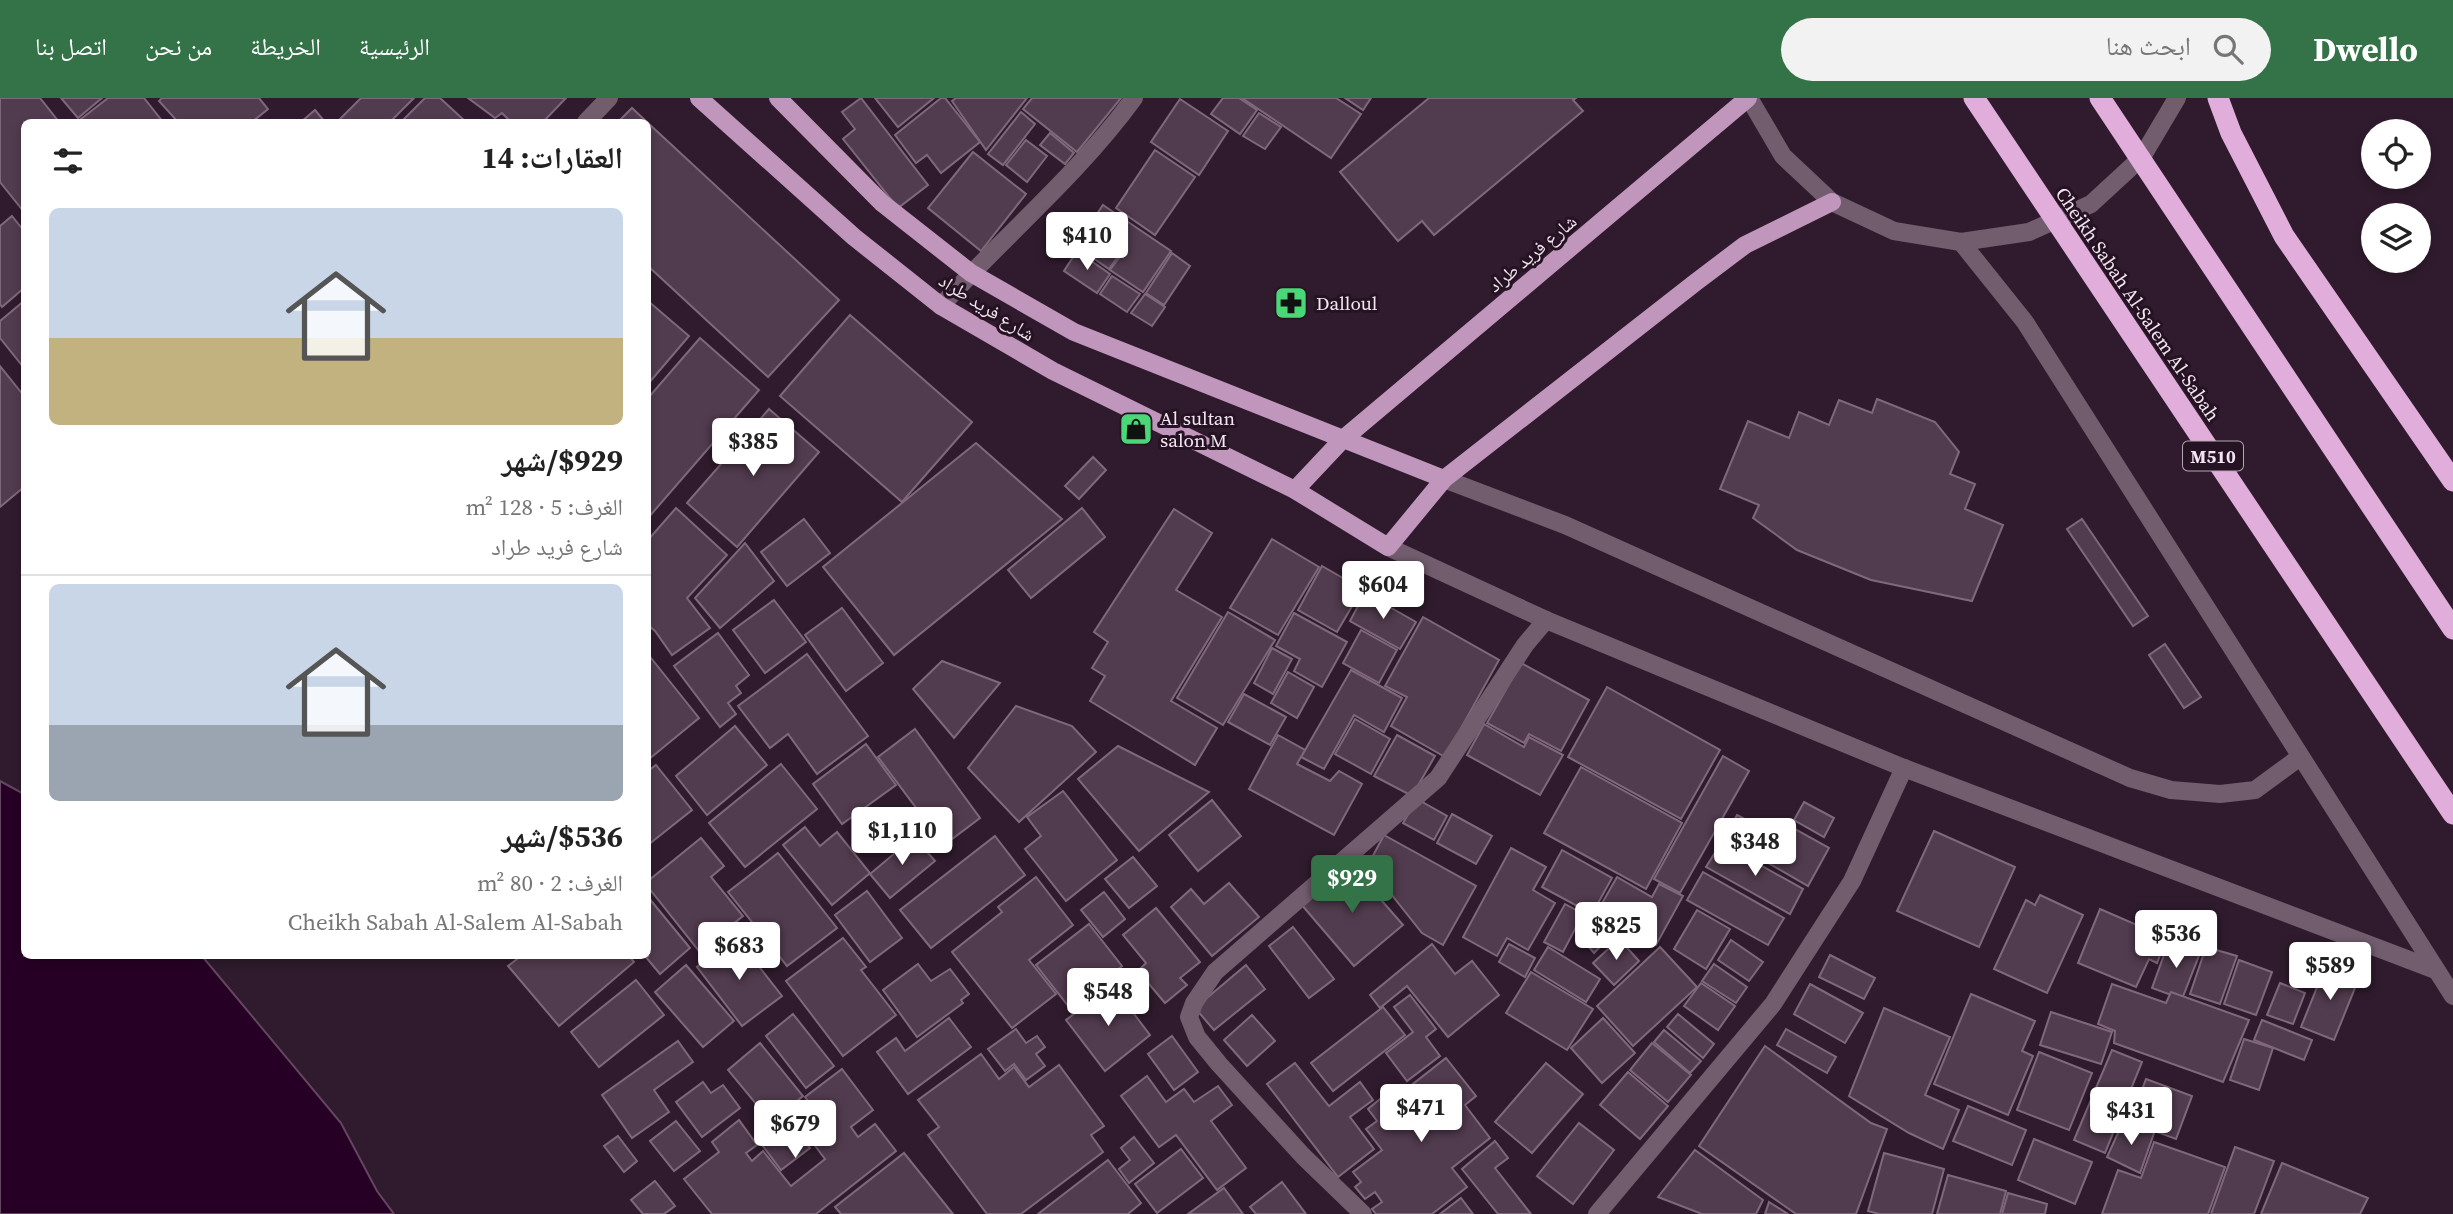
<!DOCTYPE html>
<html lang="ar">
<meta charset="utf-8">
<style>
body{margin:0;font-family:"Source Serif 4","Noto Naskh Arabic",serif;background:#f2f2f2;color:#222;direction:rtl;height:100vh;display:flex;flex-direction:column;font-size:26px;white-space:nowrap}
*{box-sizing:border-box;margin:0}
p{font-size:23px;color:#767676}
.icon{flex:none;width:38px;height:38px;fill:none;stroke:currentColor;stroke-width:2;stroke-linecap:round;stroke-linejoin:round}
.map{position:relative;flex:1;overflow:hidden;direction:ltr}
.details{position:absolute;left:21px;top:21px;width:630px;height:840px;display:flex;flex-direction:column;background:#fff;border-radius:10px;box-shadow:0 4px 10px #0003;direction:rtl}
.details>*{flex:none}
.buttons{position:absolute;left:2361px;top:21px;display:grid;gap:14px}
.buttons a{display:grid;place-items:center;width:70px;height:70px;border-radius:50%;background:#fff;box-shadow:0 4px 10px #0003;font-size:35px}
.price{position:absolute;translate:-50% -60px;padding:0 16px;border-radius:7px;background:#fff;color:#222;font-size:23px;line-height:46px;filter:drop-shadow(0 2px 4px #0008)}
.price::after{content:'';position:absolute;left:50%;top:42px;width:21px;height:16px;margin-left:-10px;background:inherit;clip-path:polygon(0 0,100% 0,50% 100%)}
.price.active{background:#347348;color:#fff}
ul{padding:0;list-style:none}
li{display:grid;align-content:center;gap:14px;height:371px;padding:0 28px}
li+li{border-top:2px solid #e0e0e0}
li span{display:grid;place-items:center;height:217px;border-radius:10px;color:#555}
li>.icon{margin-inline-start:auto}
span .icon{width:126px;height:126px;fill:#fffc;stroke-width:1}
li b{font-size:30px}
h2{display:flex;justify-content:space-between;align-items:center;height:84px;padding:0 28px;font-size:30px}
header{display:flex;align-items:center;gap:42px;box-sizing:border-box;height:98px;padding:0 35px;background:#347348;color:#fff}
header strong{font-size:33px}
nav{display:flex;gap:38px;margin-inline-start:auto;font-size:24px}
.search{width:490px;height:63px;background:#f2f2f2;display:flex;align-items:center;gap:18px;box-sizing:border-box;padding:0 24px;border-radius:38px;color:#767676;font-size:26px}
.map>svg:first-child{display:block}
.water{fill:#270125;stroke:#644662;stroke-width:2}
.building{fill:#513b4e;stroke:#80687c;stroke-width:2}
.lines{fill:none;stroke-linecap:round;stroke-linejoin:round}
.minor{stroke:#725d6f;stroke-width:18}
.major{stroke:#c196bc;stroke-width:18}
.highway{stroke:#e1adda;stroke-width:21}
.highway-bridge{stroke:#e1adda;stroke-width:21}
.labels{text-anchor:middle;dominant-baseline:central;stroke-width:6;stroke-linejoin:round;paint-order:stroke}
.shield{fill:#251223;stroke:#b5a6b3;stroke-width:2}
.shield-label{font-size:18px;font-weight:bold;fill:#f3e6f1}
.street-label{font-size:19px;fill:#f3e6f1;stroke:#251223}
.poi-label{font-size:19px;fill:#f3e6f1;stroke:#251223;text-anchor:start}
</style>
<header>
<strong>Dwello</strong>
<div class="search"><svg class="icon" aria-label="search" viewBox="0 0 24 24"><circle cx="10" cy="10" r="6"/><path d="M15 15l6 6"/></svg>ابحث هنا</div>
<nav><a>الرئيسية</a><a>الخريطة</a><a>من نحن</a><a>اتصل بنا</a></nav>
</header>
<div class="map">
<svg width="2453" height="1116" viewBox="0 0 2453 1116">
<rect width="100%" height="100%" fill="#2f1b2d"/>
<path class="water" d="M0,683L24,696V858H202L341,1025L377,1093L394,1116H0Z"/>
<g class="building">
<path d="M0,0H40L59,24H24V114L0,84Z"/>
<path d="M61,0H102L78,20Z"/>
<path d="M108,0H144L163,24H84L81,21Z"/>
<path d="M162,0H259L268,11L252,24H178L159,3Z"/>
<path d="M361,0H414L390,24H337Z"/>
<path d="M425,0H440L466,24H401Z"/>
<path d="M468,0H566L543,24H511L502,15L495,20Z"/>
<path d="M861,0L928,87L898,110L843,41L855,31L842,14Z"/>
<path d="M875,0H934L898,29Z"/>
<path d="M941,0H945L980,44L941,75L927,57L916,65L895,37Z"/>
<path d="M956,0H1027L986,52L952,3Z"/>
<path d="M1032,0H1121L1077,54L1023,11Z"/>
<path d="M1223,0H1239L1257,12L1240,36L1211,16Z"/>
<path d="M1242,0H1336L1361,16L1331,60Z"/>
<path d="M1345,0H1371L1363,12Z"/>
<path d="M1429,0H1576L1573,2L1583,13L1434,137L1422,123L1398,143L1340,74Z"/>
<path d="M1180,1L1228,33L1199,77L1151,44Z"/>
<path d="M632,10L647,24H618Z"/>
<path d="M315,12L325,24H301Z"/>
<path d="M1021,14L1035,26L1003,67L988,56Z"/>
<path d="M1259,15L1281,29L1265,51L1243,38Z"/>
<path d="M648,25L839,202L768,279L648,168Z"/>
<path d="M1050,35L1074,55L1065,66L1040,47Z"/>
<path d="M1026,42L1047,58L1027,84L1006,67Z"/>
<path d="M1155,52L1195,79L1155,137L1116,110Z"/>
<path d="M973,54L1026,96L981,153L928,110Z"/>
<path d="M1103,107L1171,153L1143,194L1110,172L1122,156L1086,132Z"/>
<path d="M12,118L24,133V190L2,209L0,206V128Z"/>
<path d="M1087,136L1119,157L1109,171L1077,149Z"/>
<path d="M1077,153L1110,176L1097,195L1064,173Z"/>
<path d="M1172,155L1190,168L1164,207L1146,195Z"/>
<path d="M1112,178L1140,196L1127,214L1100,196Z"/>
<path d="M1145,196L1165,209L1152,228L1131,215Z"/>
<path d="M24,203V270L0,240V223Z"/>
<path d="M648,203L689,238L648,286Z"/>
<path d="M850,217L972,324L902,404L780,298Z"/>
<path d="M700,240L759,292L648,420V300Z"/>
<path d="M0,268L24,298V389L0,409Z"/>
<path d="M1877,301L1935,324L1959,354L1950,376L1975,386L1965,411L2003,427L1972,503L1871,482L1797,452L1753,420L1759,407L1720,391L1748,323L1789,340L1799,314L1829,327L1839,302L1872,315Z"/>
<path d="M769,311L819,354L737,449L687,405Z"/>
<path d="M976,345L1062,421L894,557L823,469Z"/>
<path d="M1093,359L1106,372L1079,401L1065,388Z"/>
<path d="M676,410L727,457L687,500L710,530L672,557L655,533L648,527V442Z"/>
<path d="M1082,410L1105,439L1031,500L1008,472Z"/>
<path d="M1174,411L1212,435L1176,492L1222,519L1171,603L1217,630L1195,667L1090,603L1105,578L1092,570L1108,544L1094,534Z"/>
<path d="M804,421L830,455L787,488L761,454Z"/>
<path d="M2082,421L2148,518L2133,528L2067,431Z"/>
<path d="M1272,441L1319,469L1278,537L1230,510Z"/>
<path d="M745,445L774,483L720,530L695,500Z"/>
<path d="M1322,468L1362,491L1337,534L1298,512Z"/>
<path d="M1365,495L1416,524L1400,551L1350,523Z"/>
<path d="M774,502L806,544L765,575L733,532Z"/>
<path d="M842,510L883,565L846,593L805,537Z"/>
<path d="M1228,514L1275,542L1223,627L1177,600Z"/>
<path d="M1294,515L1347,544L1322,589L1294,573L1300,561L1276,548Z"/>
<path d="M1423,519L1499,562L1445,659L1391,628L1407,599L1385,588Z"/>
<path d="M1361,532L1397,552L1379,585L1343,565Z"/>
<path d="M718,535L749,577L736,588L741,595L728,605L736,616L720,629L674,568Z"/>
<path d="M2165,546L2201,599L2184,610L2149,557Z"/>
<path d="M1272,550L1292,561L1273,596L1254,585Z"/>
<path d="M807,556L868,638L817,676L788,636L770,650L738,608Z"/>
<path d="M651,560L699,620L648,662V563Z"/>
<path d="M942,563L1000,585L954,640L913,591Z"/>
<path d="M1521,565L1589,602L1561,653L1529,636L1524,645L1487,625Z"/>
<path d="M1351,572L1402,600L1384,634L1354,617L1324,671L1301,659Z"/>
<path d="M1288,574L1314,589L1297,620L1271,605Z"/>
<path d="M1607,589L1720,652L1681,721L1568,659Z"/>
<path d="M1244,596L1286,619L1270,647L1228,624Z"/>
<path d="M1016,608L1072,628L1096,654L1019,724L968,670Z"/>
<path d="M1355,621L1390,641L1371,676L1335,656Z"/>
<path d="M1484,626L1524,649L1529,639L1563,657L1540,697L1467,657Z"/>
<path d="M735,628L767,667L707,717L676,678Z"/>
<path d="M915,631L980,720L944,747L878,659Z"/>
<path d="M1278,637L1305,652L1297,666L1330,683L1339,673L1362,686L1334,737L1249,691Z"/>
<path d="M1397,637L1435,658L1412,698L1374,678Z"/>
<path d="M866,646L896,687L842,726L813,686Z"/>
<path d="M1118,648L1209,694L1139,753L1078,681Z"/>
<path d="M1723,658L1749,673L1680,795L1654,781Z"/>
<path d="M781,666L817,711L745,769L709,725Z"/>
<path d="M656,667L692,712L648,747V673Z"/>
<path d="M1581,669L1682,725L1646,791L1544,735Z"/>
<path d="M1063,693L1117,762L1066,803L1025,751L1041,738L1027,719Z"/>
<path d="M1417,701L1447,718L1434,742L1403,725Z"/>
<path d="M1212,702L1241,738L1198,773L1169,737Z"/>
<path d="M1804,704L1834,720L1824,739L1794,722Z"/>
<path d="M1452,716L1492,738L1476,766L1437,745Z"/>
<path d="M1737,717L1767,733L1754,756L1725,739Z"/>
<path d="M1777,721L1829,750L1808,788L1756,758Z"/>
<path d="M805,729L820,748L837,734L870,775L832,807L783,747Z"/>
<path d="M1934,733L2015,769L1979,849L1897,813Z"/>
<path d="M1384,737L1476,788L1443,847L1422,835L1368,767Z"/>
<path d="M995,738L1025,777L931,850L900,812Z"/>
<path d="M914,739L935,763L890,800L870,776Z"/>
<path d="M701,740L724,768L711,779L743,818L699,853L648,789V783Z"/>
<path d="M1721,745L1803,791L1790,816L1706,769Z"/>
<path d="M1511,750L1546,769L1533,792L1555,805L1528,852L1507,840L1497,858L1463,839Z"/>
<path d="M1562,752L1612,780L1592,816L1542,789Z"/>
<path d="M778,755L837,830L787,868L728,794Z"/>
<path d="M1133,759L1157,788L1129,810L1105,781Z"/>
<path d="M1349,765L1403,827L1354,868L1301,806Z"/>
<path d="M1703,774L1784,820L1768,847L1687,802Z"/>
<path d="M1036,779L1073,827L1029,862L1056,896L1012,930L952,854L1002,814L998,809Z"/>
<path d="M1617,779L1652,799L1659,786L1683,798L1656,847L1597,814Z"/>
<path d="M1229,785L1259,819L1212,858L1171,809L1191,791L1204,806Z"/>
<path d="M867,793L902,840L870,864L835,817Z"/>
<path d="M1104,794L1125,821L1103,839L1081,812Z"/>
<path d="M2040,797L2083,817L2047,895L1994,871L2026,802L2035,807Z"/>
<path d="M648,799L690,850L660,876L645,858H648Z"/>
<path d="M1565,806L1583,816L1563,854L1544,844Z"/>
<path d="M1156,810L1200,864L1180,880L1187,887L1165,905L1138,873L1146,865L1123,837Z"/>
<path d="M2100,811L2167,840L2157,865L2149,861L2136,889L2078,865Z"/>
<path d="M1697,812L1730,831L1706,871L1674,851Z"/>
<path d="M1594,819L1611,838L1594,855L1577,835Z"/>
<path d="M1089,826L1122,868L1069,909L1036,867Z"/>
<path d="M1293,829L1334,881L1309,900L1269,848Z"/>
<path d="M736,839L782,898L742,928L697,869Z"/>
<path d="M843,840L866,869L861,872L896,917L843,958L786,883Z"/>
<path d="M1619,841L1639,863L1614,887L1593,865Z"/>
<path d="M1731,842L1763,864L1749,883L1718,862Z"/>
<path d="M2169,843L2200,855L2182,901L2152,890Z"/>
<path d="M1432,846L1455,876L1472,863L1499,897L1448,939L1407,888L1380,910L1370,897Z"/>
<path d="M1509,846L1535,860L1525,879L1499,864Z"/>
<path d="M1548,849L1600,881L1586,904L1534,872Z"/>
<path d="M1660,849L1697,889L1633,948L1597,908Z"/>
<path d="M2206,849L2237,858L2220,906L2190,896Z"/>
<path d="M1830,857L1875,880L1864,901L1819,879Z"/>
<path d="M521,858H629L634,864L559,928L508,868Z"/>
<path d="M2239,862L2272,874L2256,917L2224,906Z"/>
<path d="M918,866L931,883L950,871L969,896L961,902L963,905L917,939L883,892Z"/>
<path d="M1714,866L1747,889L1736,905L1702,883Z"/>
<path d="M686,867L734,923L703,949L655,894Z"/>
<path d="M1246,867L1265,891L1214,932L1195,910Z"/>
<path d="M2326,867L2359,880L2334,942L2301,929Z"/>
<path d="M1531,874L1593,911L1567,952L1506,915Z"/>
<path d="M636,882L664,917L599,969L571,934Z"/>
<path d="M1701,885L1735,908L1718,932L1684,908Z"/>
<path d="M2280,885L2305,895L2293,926L2267,917Z"/>
<path d="M1810,886L1863,915L1845,945L1794,916Z"/>
<path d="M2112,886L2166,905L2171,894L2249,922L2223,984L2114,945L2115,933L2098,926Z"/>
<path d="M1112,887L1150,937L1105,973L1066,922Z"/>
<path d="M1971,896L2035,923L2022,953L2033,958L2008,1017L1934,986Z"/>
<path d="M1410,897L1436,931L1426,939L1440,958L1407,983L1386,955L1413,934L1394,909Z"/>
<path d="M1383,909L1405,937L1333,993L1311,965Z"/>
<path d="M1884,910L1950,939L1925,997L1959,1012L1943,1051L1909,1035L1849,998Z"/>
<path d="M2051,914L2112,934L2101,966L2040,947Z"/>
<path d="M793,916L834,968L806,990L766,938Z"/>
<path d="M1678,916L1714,946L1703,960L1667,929Z"/>
<path d="M1252,917L1275,943L1247,968L1224,942Z"/>
<path d="M949,920L971,949L908,996L877,954L896,940L905,953Z"/>
<path d="M1603,920L1635,955L1602,985L1571,950Z"/>
<path d="M2262,922L2312,942L2304,962L2254,942Z"/>
<path d="M1016,931L1026,945L1037,938L1045,949L1036,956L1045,968L1026,982L1014,966L1005,973L988,951Z"/>
<path d="M1786,931L1836,959L1827,975L1777,947Z"/>
<path d="M1664,932L1701,963L1690,975L1654,944Z"/>
<path d="M1172,938L1198,974L1174,992L1148,956Z"/>
<path d="M2244,941L2273,950L2259,992L2230,982Z"/>
<path d="M678,943L693,964L654,992L669,1014L632,1040L602,997Z"/>
<path d="M760,945L803,998L771,1024L728,972Z"/>
<path d="M1652,945L1691,977L1668,1004L1630,972Z"/>
<path d="M1765,948L1871,1025L1887,1031L1856,1116H1796L1699,1048Z"/>
<path d="M2112,952L2142,964L2105,1055L2074,1042Z"/>
<path d="M2039,954L2092,975L2069,1032L2017,1012Z"/>
<path d="M981,956L999,981L1014,969L1029,989L1059,967L1104,1028L1091,1037L1103,1054L1021,1116H987L928,1037L939,1029L918,1002Z"/>
<path d="M1446,960L1476,998L1465,1007L1490,1040L1452,1070L1467,1089L1432,1116H1376L1372,1111L1382,1104L1375,1094L1365,1101L1355,1089L1361,1084L1353,1074L1382,1052L1366,1031L1377,1023L1368,1011L1395,989L1400,996Z"/>
<path d="M1295,965L1329,1008L1360,984L1373,1002L1350,1019L1374,1051L1338,1079L1267,986Z"/>
<path d="M1546,965L1583,996L1532,1055L1495,1024Z"/>
<path d="M842,971L873,1012L851,1029L858,1039L875,1026L896,1053L816,1116H712L684,1081L719,1054L712,1044L739,1022L757,1047L746,1055L752,1063L763,1053L791,1088L825,1061L810,1041L817,1037L804,1020L815,1012L805,999Z"/>
<path d="M1628,974L1668,1008L1640,1041L1600,1007Z"/>
<path d="M1147,978L1166,1004L1184,991L1194,1004L1218,988L1232,1007L1211,1023L1246,1070L1217,1092L1176,1037L1159,1049L1121,998Z"/>
<path d="M2146,981L2192,998L2176,1041L2130,1024Z"/>
<path d="M703,984L711,995L723,987L740,1010L702,1039L676,1004Z"/>
<path d="M799,1007L804,1013L795,1020L806,1035L801,1038L810,1050L781,1072L756,1039Z"/>
<path d="M1968,1008L2026,1032L2012,1067L1953,1043Z"/>
<path d="M676,1023L700,1053L674,1073L650,1043Z"/>
<path d="M2123,1024L2154,1035L2140,1075L2107,1059Z"/>
<path d="M1579,1025L1614,1052L1573,1106L1537,1078Z"/>
<path d="M618,1038L637,1063L624,1074L604,1048Z"/>
<path d="M1134,1039L1154,1065L1129,1085L1119,1071L1130,1062L1121,1050Z"/>
<path d="M2034,1041L2092,1064L2075,1106L2018,1082Z"/>
<path d="M1495,1043L1508,1060L1495,1070L1531,1116H1498L1462,1071Z"/>
<path d="M2154,1044L2225,1069L2208,1116H2102L2118,1072L2141,1080Z"/>
<path d="M2235,1049L2274,1063L2254,1116H2211Z"/>
<path d="M1181,1051L1203,1080L1157,1115L1135,1086Z"/>
<path d="M1695,1052L1763,1102L1756,1116H1702L1658,1099Z"/>
<path d="M904,1055L953,1116H841L835,1109Z"/>
<path d="M1884,1055L1944,1071L1932,1116H1879L1868,1113Z"/>
<path d="M1108,1062L1141,1105L1128,1116H1038Z"/>
<path d="M2282,1065L2368,1100L2360,1116H2261Z"/>
<path d="M1948,1077L2006,1093L2000,1116H1937Z"/>
<path d="M655,1083L675,1108L664,1116H643L631,1102Z"/>
<path d="M1282,1084L1306,1116H1256L1250,1109Z"/>
<path d="M1224,1090L1243,1116H1188Z"/>
<path d="M2008,1095L2047,1106L2045,1116H2002Z"/>
<path d="M1461,1100L1473,1116H1440Z"/>
<path d="M1769,1104L1788,1116H1765Z"/>
</g>
<g class="lines">
<g class="minor">
<path d="M1749,0L1783,58L1832,104L1894,133L1961,144L2029,134L2091,106L2142,59L2177,0"/>
<path d="M586,24L609,0"/>
<path d="M1961,144L2025,224L2453,898"/>
<path d="M941,208C1004,138 1078,77 1134,0"/>
<path d="M1444,381L1565,427L2130,680L2171,692L2220,696L2255,692L2300,659"/>
<path d="M1388,449L1546,522L1904,670L2433,871"/>
<path d="M1363,1116L1303,1058L1219,966L1197,939L1189,919L1194,905L1215,874L1438,680L1525,547L1546,522"/>
<path d="M1597,1116L1773,906L1852,783L1904,670"/>
</g>
<g class="major">
<path d="M699,0L854,139L941,208L1053,273L1295,392L1388,449L1444,381L1696,184L1745,147L1832,104"/>
<path d="M778,0L882,105L971,175L1074,234L1444,381"/>
<path d="M1295,392L1342,342L1748,0"/>
</g>
<path class="highway" d="M2218,0L2231,35L2284,138L2453,383"/>
<g class="highway-bridge">
<path d="M1974,0L2453,716"/>
<path d="M2100,0L2453,531"/>
</g>
</g>
<defs>
<symbol id="pharmacy-square" viewBox="-11 -11 22 22"><rect x="-9" y="-9" width="18" height="18" rx="4" fill="#4ad777" stroke="#251223"/><path d="M-2-6h4v4h4v4h-4v4h-4v-4h-4v-4h4Z" fill="#111"/></symbol>
<symbol id="shop-square" viewBox="-11 -11 22 22"><rect x="-9" y="-9" width="18" height="18" rx="4" fill="#4ad777" stroke="#251223"/><path d="M-5-2.5h2.3a2.7 3.5 0 0 1 5.4 0H5L5.5 6h-11ZM-1.5-2.5h3a1.5 2.3 0 0 0-3 0Z" fill="#111"/></symbol>
</defs>
<g fill-rule="evenodd">
<use href="#pharmacy-square" x="1272" y="186" width="38" height="38"/>
<use href="#shop-square" x="1117" y="312" width="38" height="38"/>
</g>
<g class="labels">
<rect class="shield" x="2183" y="343.5" width="60" height="29" rx="5"/>
<g class="shield-label">
<text x="2213" y="358">M510</text>
</g>
<g class="street-label">
<text transform="translate(1532 155) rotate(-40)">شارع فريد طراد</text>
<text transform="translate(2138 206) rotate(56)">Cheikh Sabah Al-Salem Al-Sabah</text>
<text transform="translate(987 209) rotate(32)">شارع فريد طراد</text>
</g>
<g class="poi-label">
<text x="1316" y="205">Dalloul</text>
<text x="1160" y="320">Al sultan<tspan x="1160" dy="22">salon M</tspan></text>
</g>
</g>
</svg>
<div class="buttons">
<a><svg class="icon" aria-label="locate" viewBox="0 0 24 24"><circle cx="12" cy="12" r="6"/><path d="M12 2v4M12 18v4M2 12h4M18 12h4"/></svg></a>
<a><svg class="icon" aria-label="layers" viewBox="0 0 24 24"><path d="M12 4l9 5-9 5-9-5zM3 14l9 5 9-5"/></svg></a>
</div>
<b class="price" style="left:1087px;top:174px">$410</b>
<b class="price" style="left:753px;top:380px">$385</b>
<b class="price" style="left:1383px;top:523px">$604</b>
<b class="price" style="left:902px;top:769px">$1,110</b>
<b class="price" style="left:1755px;top:780px">$348</b>
<b class="price active" style="left:1352px;top:817px">$929</b>
<b class="price" style="left:1616px;top:864px">$825</b>
<b class="price" style="left:2176px;top:872px">$536</b>
<b class="price" style="left:739px;top:884px">$683</b>
<b class="price" style="left:2330px;top:904px">$589</b>
<b class="price" style="left:1108px;top:930px">$548</b>
<b class="price" style="left:1421px;top:1046px">$471</b>
<b class="price" style="left:2131px;top:1049px">$431</b>
<b class="price" style="left:795px;top:1062px">$679</b>
<section class="details">
<h2>العقارات: 14<svg class="icon" aria-label="filters" viewBox="0 0 24 24"><path d="M4 7h16M4 17h16"/><circle cx="9" cy="7" r="2"/><circle cx="15" cy="17" r="2"/></svg></h2>
<ul>
<li><span style="background:linear-gradient(#c9d6e8 60%,#c2b280 0)"><svg class="icon" aria-label="home" viewBox="0 0 24 24"><path d="M3 11l9-7 9 7M6 9v11h12V9"/></svg></span><div><b>$929/شهر</b><p>الغرف: 5 · 128 m²</p><p>شارع فريد طراد</p></div></li>
<li><span style="background:linear-gradient(#c9d6e8 65%,#9aa5b1 0)"><svg class="icon" aria-label="home" viewBox="0 0 24 24"><path d="M3 11l9-7 9 7M6 9v11h12V9"/></svg></span><div><b>$536/شهر</b><p>الغرف: 2 · 80 m²</p><p>Cheikh Sabah Al-Salem Al-Sabah</p></div></li>
</ul>
</section>
</div>
